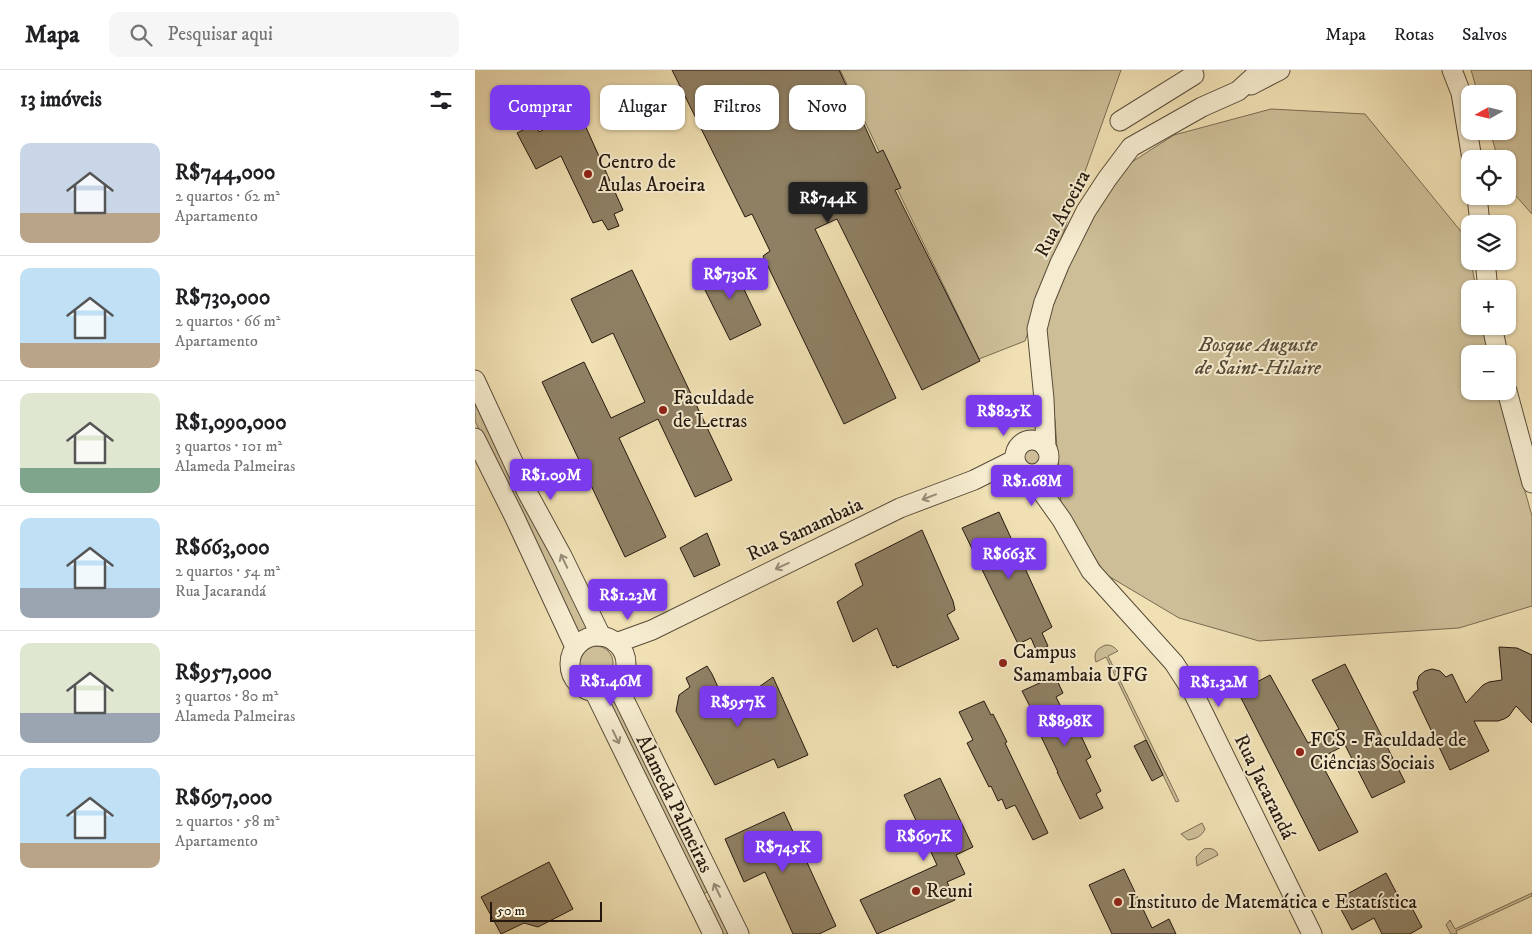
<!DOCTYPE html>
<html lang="pt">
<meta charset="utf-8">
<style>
body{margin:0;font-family:"IM FELL DW Pica",serif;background:#f6f6f6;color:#202124;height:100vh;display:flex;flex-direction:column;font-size:19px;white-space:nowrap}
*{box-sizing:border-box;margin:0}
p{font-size:16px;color:#757577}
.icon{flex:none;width:28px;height:28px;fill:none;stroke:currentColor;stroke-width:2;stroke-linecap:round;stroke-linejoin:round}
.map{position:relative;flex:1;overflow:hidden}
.details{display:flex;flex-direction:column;background:#fff;width:475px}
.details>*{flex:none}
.top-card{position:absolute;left:15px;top:15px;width:475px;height:45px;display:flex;gap:10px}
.needle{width:32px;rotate:262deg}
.fabs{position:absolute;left:986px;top:15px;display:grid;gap:10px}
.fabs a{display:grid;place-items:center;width:55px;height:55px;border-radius:10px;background:#fff;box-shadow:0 1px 4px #0004;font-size:25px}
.scale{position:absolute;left:15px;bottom:12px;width:112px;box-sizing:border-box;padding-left:5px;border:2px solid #25190f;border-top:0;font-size:14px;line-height:18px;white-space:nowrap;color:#25190f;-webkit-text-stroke:4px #f5ebce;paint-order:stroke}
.price{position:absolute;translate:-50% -42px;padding:0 11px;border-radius:5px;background:#7c3aed;color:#fff;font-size:16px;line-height:32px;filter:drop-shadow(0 1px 2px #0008)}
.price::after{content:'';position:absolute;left:50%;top:30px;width:15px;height:11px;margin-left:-8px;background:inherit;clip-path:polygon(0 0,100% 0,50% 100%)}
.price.selected{background:#222;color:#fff}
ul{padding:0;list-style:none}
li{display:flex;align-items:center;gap:15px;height:125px;padding:0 20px}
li+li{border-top:1px solid #e0e0e0}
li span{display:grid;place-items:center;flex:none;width:140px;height:100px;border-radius:10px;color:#555}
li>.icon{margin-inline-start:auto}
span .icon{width:60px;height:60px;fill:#fffc;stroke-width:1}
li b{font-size:21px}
h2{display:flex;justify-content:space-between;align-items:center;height:60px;padding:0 20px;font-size:21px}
.pill{padding:0 18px;border-radius:10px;background:#fff;box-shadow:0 1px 4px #0004;font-size:18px;line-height:45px}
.pill.selected{background:#7c3aed;color:#fff}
header{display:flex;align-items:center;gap:30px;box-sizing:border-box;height:70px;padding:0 25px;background:#fff;border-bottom:1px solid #e0e0e0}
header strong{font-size:24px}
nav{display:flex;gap:28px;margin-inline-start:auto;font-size:18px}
.search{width:350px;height:45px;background:#f6f6f6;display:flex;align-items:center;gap:12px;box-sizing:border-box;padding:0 18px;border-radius:10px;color:#757577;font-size:19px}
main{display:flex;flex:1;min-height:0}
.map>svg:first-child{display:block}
.green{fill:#cdbe97;stroke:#796c53}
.building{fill:#8f8064;stroke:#25190f}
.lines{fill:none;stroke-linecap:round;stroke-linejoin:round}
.minor-casing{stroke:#584b38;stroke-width:21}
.minor{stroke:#f5ebce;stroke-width:19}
.oneway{stroke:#978c78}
.poi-dot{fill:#8f2418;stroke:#f5ebce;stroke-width:2}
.labels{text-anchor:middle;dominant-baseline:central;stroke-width:4;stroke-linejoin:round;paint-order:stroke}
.poi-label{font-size:20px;fill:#25190f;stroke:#f5ebce;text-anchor:start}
.street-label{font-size:20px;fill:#25190f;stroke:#f5ebce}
.park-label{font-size:20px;font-style:italic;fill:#574b38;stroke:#f5ebce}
</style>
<header>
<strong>Mapa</strong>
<div class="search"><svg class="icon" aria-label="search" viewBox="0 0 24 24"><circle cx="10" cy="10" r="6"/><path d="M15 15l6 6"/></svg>Pesquisar aqui</div>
<nav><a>Mapa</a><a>Rotas</a><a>Salvos</a></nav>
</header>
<main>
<section class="details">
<h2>13 imóveis<svg class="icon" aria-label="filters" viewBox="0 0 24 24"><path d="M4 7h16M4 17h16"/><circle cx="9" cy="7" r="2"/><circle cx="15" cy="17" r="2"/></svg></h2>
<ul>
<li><span style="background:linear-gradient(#c9d6e8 70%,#b9a48a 0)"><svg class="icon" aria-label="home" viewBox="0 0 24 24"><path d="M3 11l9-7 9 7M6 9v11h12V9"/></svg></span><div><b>R$744,000</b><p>2 quartos · 62 m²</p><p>Apartamento</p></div></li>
<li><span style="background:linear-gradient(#bfe0f5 75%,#b9a48a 0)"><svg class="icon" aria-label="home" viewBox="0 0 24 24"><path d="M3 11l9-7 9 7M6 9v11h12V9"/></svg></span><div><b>R$730,000</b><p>2 quartos · 66 m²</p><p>Apartamento</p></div></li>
<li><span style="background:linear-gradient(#dfe7d0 75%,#7fa58c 0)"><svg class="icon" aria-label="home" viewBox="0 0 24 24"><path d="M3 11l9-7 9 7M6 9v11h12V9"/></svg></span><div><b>R$1,090,000</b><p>3 quartos · 101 m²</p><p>Alameda Palmeiras</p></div></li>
<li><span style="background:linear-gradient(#bfe0f5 70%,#9aa5b1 0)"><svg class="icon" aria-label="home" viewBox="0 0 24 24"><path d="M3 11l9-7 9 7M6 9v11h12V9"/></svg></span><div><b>R$663,000</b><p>2 quartos · 54 m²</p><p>Rua Jacarandá</p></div></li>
<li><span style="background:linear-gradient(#dfe7d0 70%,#9aa5b1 0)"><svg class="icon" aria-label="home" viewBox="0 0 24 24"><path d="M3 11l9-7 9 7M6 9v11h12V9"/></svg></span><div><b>R$957,000</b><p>3 quartos · 80 m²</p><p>Alameda Palmeiras</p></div></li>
<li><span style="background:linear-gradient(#bfe0f5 75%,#b9a48a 0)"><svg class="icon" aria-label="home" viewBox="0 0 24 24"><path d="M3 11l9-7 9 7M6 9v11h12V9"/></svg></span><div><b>R$697,000</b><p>2 quartos · 58 m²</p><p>Apartamento</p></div></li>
</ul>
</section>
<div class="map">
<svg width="1057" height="864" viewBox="0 0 1057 864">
<rect width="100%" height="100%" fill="#f0e0b3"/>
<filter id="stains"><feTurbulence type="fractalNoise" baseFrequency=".004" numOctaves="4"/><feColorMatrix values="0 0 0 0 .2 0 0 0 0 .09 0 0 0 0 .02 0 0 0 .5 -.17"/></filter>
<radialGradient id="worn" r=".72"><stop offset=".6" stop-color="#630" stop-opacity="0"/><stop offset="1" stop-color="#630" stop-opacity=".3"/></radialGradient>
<g class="green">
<path d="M365,0H646L550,271L504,289Z"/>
<path d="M996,0H1057V144L1033,117L1032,89H1023L1015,61H1032V24H1003Z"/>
<path d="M796,39L890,44L993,170L995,191H996L1001,219H995V256H1008L1013,284H995V321H1022L1057,446V536L984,558L784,571L704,548L630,504L586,433L580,350L563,269L593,190L635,106L699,65Z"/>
<path d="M0,323L115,559L103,567L0,351Z"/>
<circle cx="557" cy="388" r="11"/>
<path d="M631,575C637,575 639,577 643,581L633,586L704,731L701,732L631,587L621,592C618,583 622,578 631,575Z"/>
<circle cx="121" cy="593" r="17"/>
<path d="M144,629L236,820L228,824L136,633Z"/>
<path d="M727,753L730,759C727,766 721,769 713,770L706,764Z"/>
<path d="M729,779C734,778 741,778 743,785L722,796L721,787Z"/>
<path d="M1057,823V826L981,861L982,864H976L971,855L975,850L980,859Z"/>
<path d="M240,828L258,864H246L231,833Z"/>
</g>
<g class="building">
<path d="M197,0H364L402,83L408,80L426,118L420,120L505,291L447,320L362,149L340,159L421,328L369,354L288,186L295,181L277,144L270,147Z"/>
<path d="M97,26L148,140L139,144L144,156L133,160L127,150L118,153L86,86L61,99L42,63L60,54L64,62L84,51L77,36Z"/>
<path d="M255,190L286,255L255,270L223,206Z"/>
<path d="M157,200L257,410L220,427L183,349L144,368L191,467L150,487L67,312L109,292L136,348L170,332L138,263L117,273L96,229Z"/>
<path d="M524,442L577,557L567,563L573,576L562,582L556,568L543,574L487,458Z"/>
<path d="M447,460L478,531L480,540L472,545L484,569L422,598L421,595L418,596L402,558L378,572L362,532L388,515L380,494Z"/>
<path d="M232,463L245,495L219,507L205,478Z"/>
<path d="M1024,577L1042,578L1057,585V653L1041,636L1034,646L1029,649L1023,651H999L1014,681L975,700L938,622L943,620L942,613L944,606L950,601L957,599L965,601L971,607L977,604L991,633L1008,615L1014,612L1027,610Z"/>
<path d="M870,594L930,712L897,728L870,675L844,689L883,762L844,781L763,622L795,605L833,673L864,659L837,610Z"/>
<path d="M232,596L237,604L253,639L298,607L333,685L303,698L299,689L240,715L201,641L204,625L215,617L211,608Z"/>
<path d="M580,606L588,623L581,627L594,653L599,651L616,687L611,690L626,721L621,724L628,738L605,749L582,702H583L563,660L566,658L547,621Z"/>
<path d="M509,631L516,645L518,644L532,672L530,673L573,763L558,770L540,735L531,739L527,729L523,731L516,716L514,717L492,673L498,670L484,642Z"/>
<path d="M671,670L688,705L677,711L659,676Z"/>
<path d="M465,708L498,777L481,785L490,804L472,812L480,830L402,864L385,830L462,795L429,725Z"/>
<path d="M309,742L361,856L344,864H318L290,802L269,812L250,769Z"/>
<path d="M74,792L98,839L63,857L49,853L26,864L6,827Z"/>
<path d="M649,799L677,858L694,849L701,864H637L614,815Z"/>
<path d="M911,803L930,839L936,836L947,857L935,864H907L899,848L877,860L861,830Z"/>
</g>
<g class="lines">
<defs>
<g id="minor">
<path d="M977,0L986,23L997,89"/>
<path d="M776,15L805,0"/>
<path d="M645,51L719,5"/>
<path d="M1002,126L1005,154"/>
<path d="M1010,191L1013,219"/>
<path d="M1017,256L1023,284"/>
<path d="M0,310L52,422L87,486L126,566"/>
<path d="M1032,321L1057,413"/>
<path d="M0,368L39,446L100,577"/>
<circle cx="557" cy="387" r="17"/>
<path d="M571,378L569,329L562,259L569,232L585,193L611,141L632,109L656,77L727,37L763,21L786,0"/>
<path d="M555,405L587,450L616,501L699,593L719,624L837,864"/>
<circle cx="123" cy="594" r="28"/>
<path d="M141,573L177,560L425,438L499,410L539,390"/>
<path d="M142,615L264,864"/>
<path d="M120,623L238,864"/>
</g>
</defs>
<use href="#minor" class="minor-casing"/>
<use href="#minor" class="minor"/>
</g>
<defs><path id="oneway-shaft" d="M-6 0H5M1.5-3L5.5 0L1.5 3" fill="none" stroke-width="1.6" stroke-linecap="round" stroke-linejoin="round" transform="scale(1.25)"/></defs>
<g class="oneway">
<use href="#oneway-shaft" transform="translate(454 427) rotate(159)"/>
<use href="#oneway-shaft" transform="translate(89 491) rotate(-116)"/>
<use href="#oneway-shaft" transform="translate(307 496) rotate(155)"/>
<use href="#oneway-shaft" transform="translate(141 667) rotate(64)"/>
<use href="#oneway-shaft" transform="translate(242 820) rotate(-116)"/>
</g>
<g class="poi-dot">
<circle cx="113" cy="104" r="5"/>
<circle cx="188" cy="340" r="5"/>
<circle cx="528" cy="593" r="5"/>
<circle cx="825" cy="682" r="5"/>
<circle cx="441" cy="821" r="5"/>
<circle cx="643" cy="832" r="5"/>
</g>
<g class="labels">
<g class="poi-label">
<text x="123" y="92">Centro de<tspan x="123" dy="23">Aulas Aroeira</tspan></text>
<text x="198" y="328">Faculdade<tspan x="198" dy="23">de Letras</tspan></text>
<text x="538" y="582">Campus<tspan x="538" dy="23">Samambaia UFG</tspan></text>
<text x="835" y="670">FCS - Faculdade de<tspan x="835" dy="23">Ciências Sociais</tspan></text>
<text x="451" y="821">Reuni</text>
<text x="653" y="832">Instituto de Matemática e Estatística</text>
</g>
<g class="street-label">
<text transform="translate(588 144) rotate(-62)">Rua Aroeira</text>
<text transform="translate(330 460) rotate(-25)">Rua Samambaia</text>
<text transform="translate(789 717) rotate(64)">Rua Jacarandá</text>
<text transform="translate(199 734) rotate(64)">Alameda Palmeiras</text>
</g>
<g class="park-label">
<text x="783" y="275">Bosque Auguste<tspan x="783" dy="23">de Saint-Hilaire</tspan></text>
</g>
</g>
<rect width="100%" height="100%" filter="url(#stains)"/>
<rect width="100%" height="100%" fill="url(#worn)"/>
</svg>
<div class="fabs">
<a><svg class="needle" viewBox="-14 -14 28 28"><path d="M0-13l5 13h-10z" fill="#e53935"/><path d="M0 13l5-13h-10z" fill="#757577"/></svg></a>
<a><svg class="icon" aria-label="locate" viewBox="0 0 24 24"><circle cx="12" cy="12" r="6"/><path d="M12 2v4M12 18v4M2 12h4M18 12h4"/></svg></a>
<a><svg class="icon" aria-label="layers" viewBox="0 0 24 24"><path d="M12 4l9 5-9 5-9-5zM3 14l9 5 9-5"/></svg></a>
<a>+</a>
<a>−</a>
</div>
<div class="scale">50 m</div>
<b class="price selected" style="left:353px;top:154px">R$744K</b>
<b class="price" style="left:255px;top:230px">R$730K</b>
<b class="price" style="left:529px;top:367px">R$825K</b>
<b class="price" style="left:76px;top:431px">R$1.09M</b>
<b class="price" style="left:557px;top:437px">R$1.68M</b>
<b class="price" style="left:534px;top:510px">R$663K</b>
<b class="price" style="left:153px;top:551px">R$1.23M</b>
<b class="price" style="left:136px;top:637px">R$1.46M</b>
<b class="price" style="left:744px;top:638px">R$1.32M</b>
<b class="price" style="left:263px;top:658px">R$957K</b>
<b class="price" style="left:590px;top:677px">R$898K</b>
<b class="price" style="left:449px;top:792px">R$697K</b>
<b class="price" style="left:308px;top:803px">R$745K</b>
<div class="top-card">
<a class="pill selected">Comprar</a>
<a class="pill">Alugar</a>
<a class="pill">Filtros</a>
<a class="pill">Novo</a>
</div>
</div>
</main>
